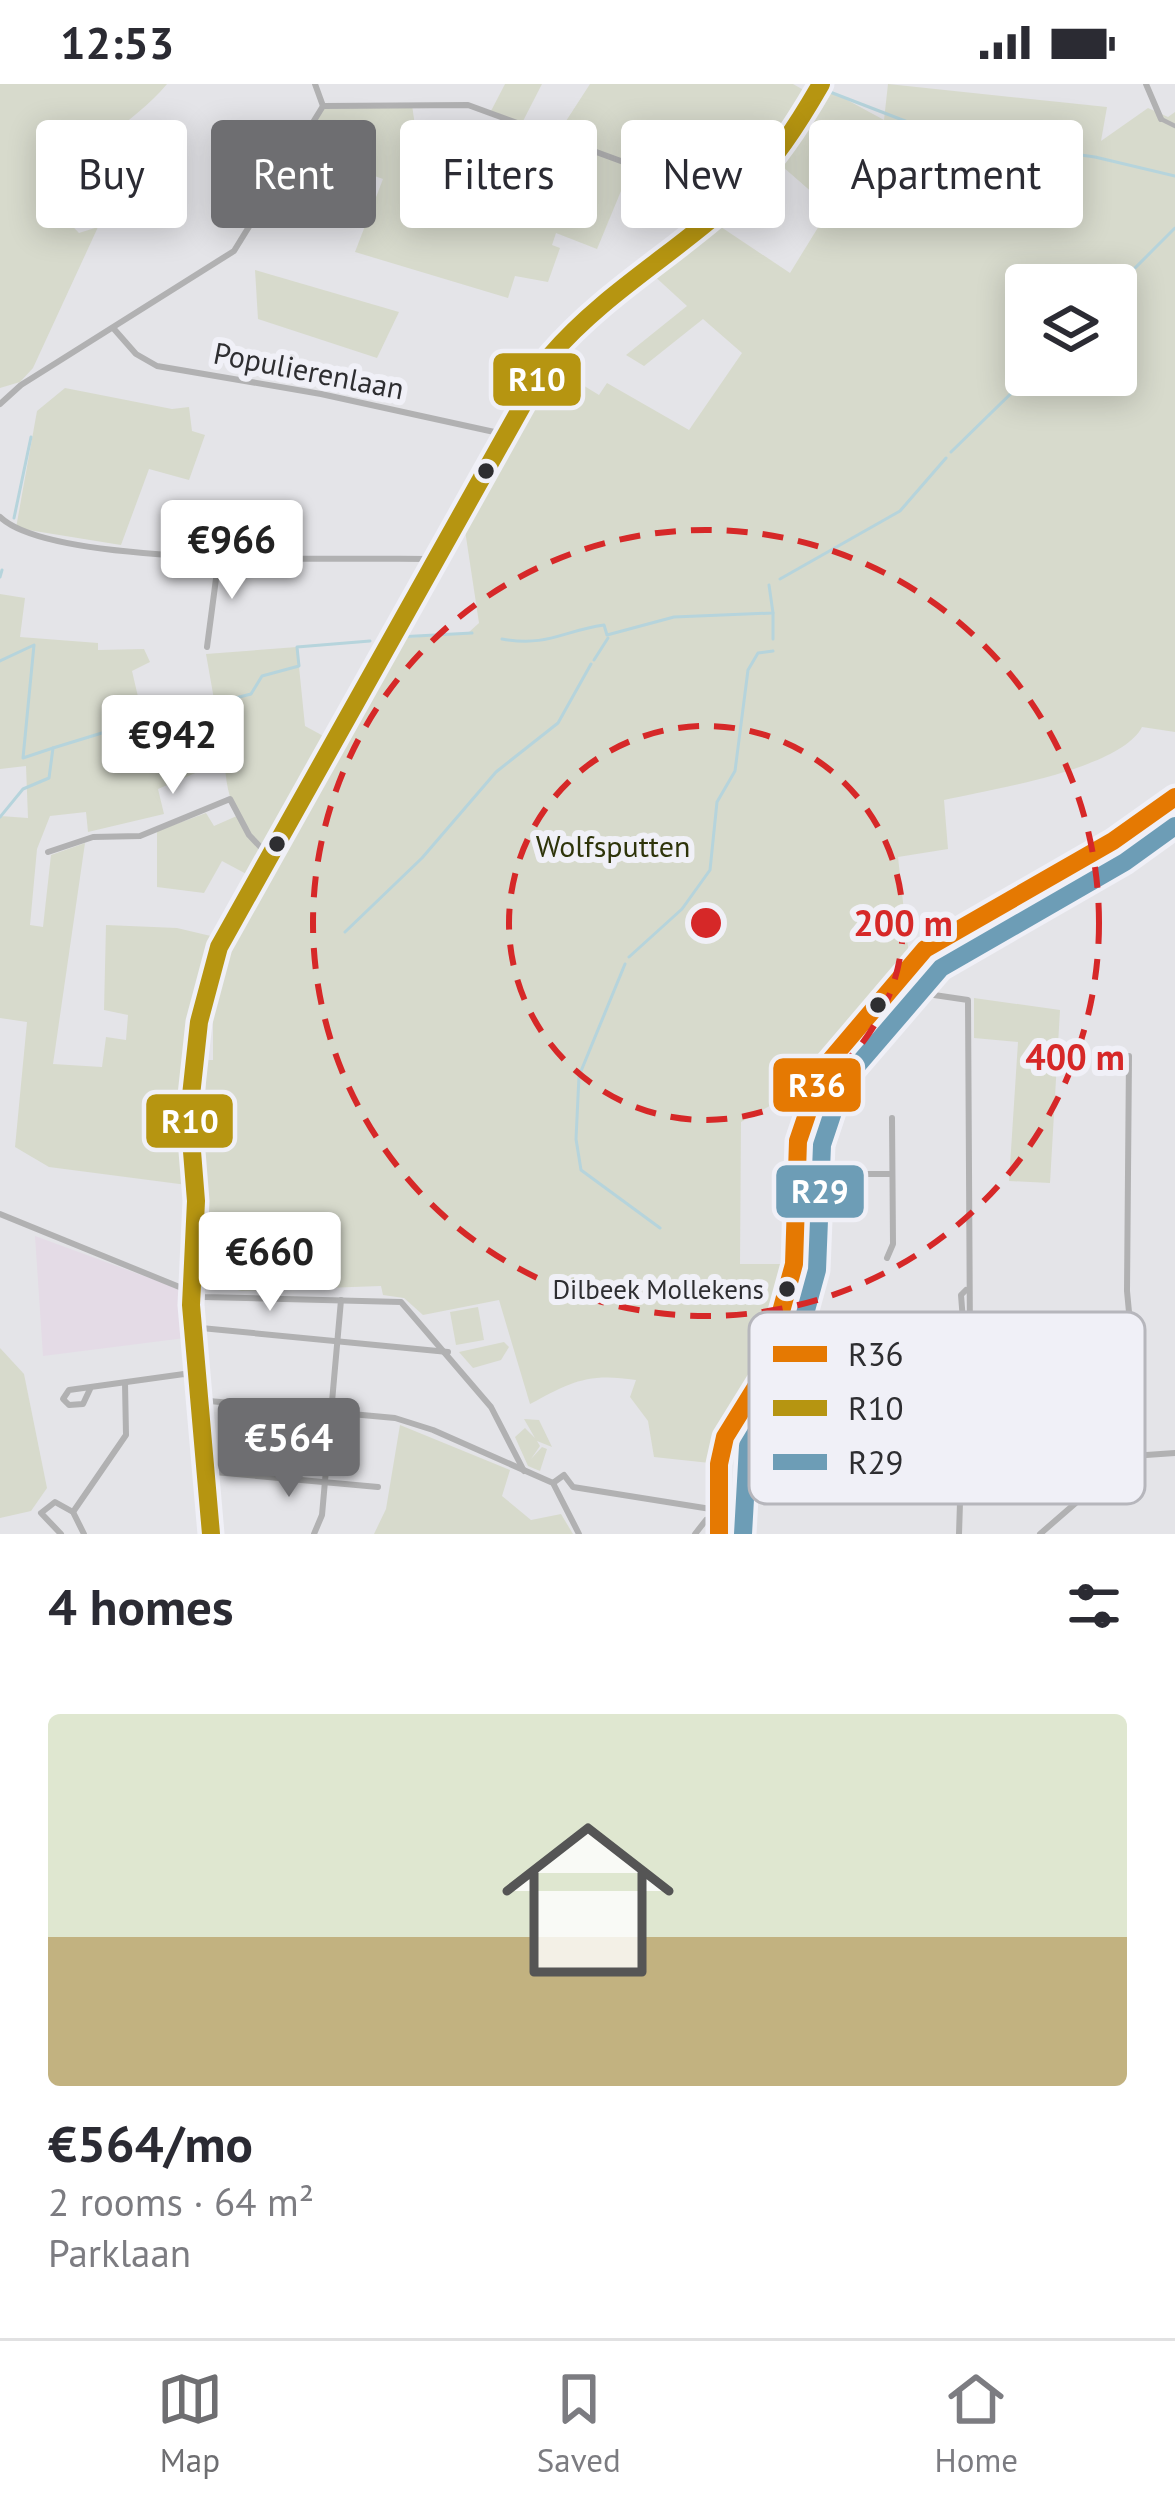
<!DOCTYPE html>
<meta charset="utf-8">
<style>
body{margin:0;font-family:"PT Sans",sans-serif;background:#f7f7f7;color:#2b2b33;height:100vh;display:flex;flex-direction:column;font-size:45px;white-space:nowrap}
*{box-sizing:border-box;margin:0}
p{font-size:39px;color:#7c7c81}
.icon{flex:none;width:66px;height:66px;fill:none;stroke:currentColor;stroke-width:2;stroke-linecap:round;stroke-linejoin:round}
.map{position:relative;height:1450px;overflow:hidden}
.details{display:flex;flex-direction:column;background:#fff;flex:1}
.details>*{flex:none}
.hud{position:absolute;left:36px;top:36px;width:1104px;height:108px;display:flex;gap:24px}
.tools{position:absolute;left:1005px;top:180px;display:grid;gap:24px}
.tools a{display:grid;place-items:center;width:132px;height:132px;border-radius:12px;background:#fff;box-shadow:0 6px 30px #0003;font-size:60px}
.price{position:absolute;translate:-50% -102px;padding:0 27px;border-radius:12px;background:#fff;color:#222;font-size:39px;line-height:78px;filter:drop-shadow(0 3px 6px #0008)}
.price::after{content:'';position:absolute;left:50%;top:72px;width:36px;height:27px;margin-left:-18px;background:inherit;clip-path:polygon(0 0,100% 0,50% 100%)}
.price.active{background:#6e6e71;color:#fff}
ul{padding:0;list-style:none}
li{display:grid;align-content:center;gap:24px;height:636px;padding:0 48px}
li+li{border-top:3px solid #e1e1e2}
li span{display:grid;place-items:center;height:372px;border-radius:12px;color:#555}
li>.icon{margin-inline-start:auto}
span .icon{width:216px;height:216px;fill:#fffc;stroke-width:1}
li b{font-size:51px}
h2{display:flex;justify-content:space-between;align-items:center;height:144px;padding:0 48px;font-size:51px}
.chip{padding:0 42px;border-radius:12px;background:#fff;box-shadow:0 6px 30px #0003;font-size:42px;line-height:108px}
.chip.active{background:#6e6e71;color:#fff}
.status{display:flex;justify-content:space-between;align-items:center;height:84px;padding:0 60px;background:#fff;direction:ltr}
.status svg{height:33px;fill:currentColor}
.tabs{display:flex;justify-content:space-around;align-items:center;height:168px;border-top:3px solid #e1e1e2;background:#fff;font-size:33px;color:#7c7c81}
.tabs a{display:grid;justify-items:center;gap:6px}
.tabs .active{color:#6e6e71}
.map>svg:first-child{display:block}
.education{fill:#e4dbe6}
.green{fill:#d7dacc;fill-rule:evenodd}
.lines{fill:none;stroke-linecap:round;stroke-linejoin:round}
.stream{stroke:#b6d4dc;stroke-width:3}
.pedestrian{stroke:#b1b1b2;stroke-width:4.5}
.minor{stroke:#b1b1b2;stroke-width:6}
.tertiary{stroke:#b1b1b2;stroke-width:8}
.bus-1-casing{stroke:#f0f0f7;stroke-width:27}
.bus-2-casing{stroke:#f0f0f7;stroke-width:27}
.bus-3-casing{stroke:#f0f0f7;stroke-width:27}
.bus-1{stroke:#e57902;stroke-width:18}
.bus-2{stroke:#b69511;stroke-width:18}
.bus-3{stroke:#6d9db6;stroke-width:18}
.ring{fill:none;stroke:#d62828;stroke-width:6;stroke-dasharray:21 15}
.bus-dot{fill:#2e2e31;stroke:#f0f0f7;stroke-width:4.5}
.labels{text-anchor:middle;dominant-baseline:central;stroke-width:12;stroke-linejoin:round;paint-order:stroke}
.bus-label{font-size:27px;fill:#2e2e31;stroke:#f0f0f7;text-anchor:end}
.street-label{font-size:30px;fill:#2e2e31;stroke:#f0f0f7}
.park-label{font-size:30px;fill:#2e340a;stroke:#f0f0f7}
.key{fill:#f0f0f7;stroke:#b6b6bc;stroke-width:3}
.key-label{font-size:33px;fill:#2e2e31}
.centre{fill:#d62828;stroke:#f0f0f7;stroke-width:6}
.ring-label{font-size:36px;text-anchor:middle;font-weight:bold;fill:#d62828;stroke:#f0f0f7;stroke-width:12;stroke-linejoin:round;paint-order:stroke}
.line-badge{stroke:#f0f0f7;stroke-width:4.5}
.badge-label{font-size:33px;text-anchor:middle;font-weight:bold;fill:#fff}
</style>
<div class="status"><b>12:53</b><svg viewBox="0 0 49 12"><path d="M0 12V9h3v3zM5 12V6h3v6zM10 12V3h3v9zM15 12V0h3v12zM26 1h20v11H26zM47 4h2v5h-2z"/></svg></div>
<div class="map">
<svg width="1175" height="1450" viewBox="0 0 1175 1450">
<rect width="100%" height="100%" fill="#e4e4e8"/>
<path class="education" d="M35,1152L182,1206L185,1254L43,1272Z"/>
<g class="green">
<path d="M0,0H167C132,42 77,67 41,110L79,149L98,143L33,284L20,298L0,304Z"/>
<path d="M505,0H542L522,39L491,27Z"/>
<path d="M590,0H793L809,9L755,84L690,59L674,95L633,78L597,165L556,149L552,161L560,164L548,198L515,192L508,214L355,168L383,95L298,65L323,25L412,21L417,56L475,85L503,36L555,54Z"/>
<path d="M888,0L1107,23L1101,57L1148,24L1168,33L1175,28V648L1142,643C1121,685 990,706 944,716L948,765L898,773L909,872L818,984L807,1009L800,1005L741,1038L740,1180H794L764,1290L725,1353L719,1380L654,1373L648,1337L630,1313L636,1296C587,1288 569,1299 530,1320L499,1216L423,1231L404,1214L383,1211L381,1202L242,1207L203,1199L206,976H213V935L204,933L222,863L395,555L468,549L479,539L463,433L550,281L599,311L607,299L689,346L742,269L703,235L644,282L626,271L687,222L651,189L721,143L790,189L830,124L775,76L827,5L884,36ZM1026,201H1116V291H1026Z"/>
<path d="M255,186L399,228L377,274L258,235Z"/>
<path d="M65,304L172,325L189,323L192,347L205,351L189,396L149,385L121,461L16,444L37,327Z"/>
<path d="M0,510L25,514L20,553L98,559V566L144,565L150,578L132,587L146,647L180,633V624L205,617L215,621L206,570L297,563L305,642L327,654L252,793L222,777L204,809L157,803V747L206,729L214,742L239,731C219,702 230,670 215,638L196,646L207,684L158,705L164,730L88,748L86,728L50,732L37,765L30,841L43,843L51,771L85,759L53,980L102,983L106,953L126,956L128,931L104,926L106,841L177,844L215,853C183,930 177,1018 187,1101L49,1083L15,1063L27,938L0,934V732L28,734L26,682L0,685Z"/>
<path d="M974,914L1060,926L1050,1099L1009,1097L1018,958L974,954Z"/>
<path d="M478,1223L484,1256L456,1261L450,1228Z"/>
<path d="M504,1258L509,1263L501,1276L473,1284L459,1268Z"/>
<path d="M0,1264L24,1290L47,1404L31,1427L0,1434Z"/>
<path d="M524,1335L539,1336L552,1363L537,1357L540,1362L531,1375L542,1363L547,1365L540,1387L528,1382L515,1353L525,1344L535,1354Z"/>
<path d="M400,1341L510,1386L502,1412L531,1436L561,1430L573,1450H374L386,1425Z"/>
</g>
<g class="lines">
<g class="stream">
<path d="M830,8L944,52L1095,73L1175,92"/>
<path d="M1116,203L1175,144"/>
<path d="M951,368L1030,291"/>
<path d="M14,434L31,353"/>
<path d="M0,493L2,486"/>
<path d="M780,495L900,427L946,374"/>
<path d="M773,529V555"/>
<path d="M398,553L472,549"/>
<path d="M502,555C548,563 562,547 604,541L607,551L674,533L773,529L769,501"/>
<path d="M594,576L608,554"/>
<path d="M0,577L34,561L23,674L53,664"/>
<path d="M212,620L251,610L262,592L299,582L297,563L370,557"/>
<path d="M0,733L23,705L49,694L53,664L206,617"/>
<path d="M345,848L422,774L496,688L558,639L591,580"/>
<path d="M629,873L682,825L710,786L717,718L735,687L748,586L758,569L773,567"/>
<path d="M625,880L579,992L576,1055L581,1086L660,1144"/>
</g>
<path class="pedestrian" d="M1161,35L1175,42"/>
<g class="minor">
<path d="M315,0L323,22"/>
<path d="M1146,0L1161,35"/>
<path d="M324,22L468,21L659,91L724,124"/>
<path d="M114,245L136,270L157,282L321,310L508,351"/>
<path d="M0,320L21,301L234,167L323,22"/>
<path d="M0,433C54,485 349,473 434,475"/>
<path d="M207,563L219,472"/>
<path d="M48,768L93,753L140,752L230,715L249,751L268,771"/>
<path d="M891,899L907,907L968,916L970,1258L965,1262L959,1450"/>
<path d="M798,1090H892"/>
<path d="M0,1130L204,1213L401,1218L491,1323L524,1387"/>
<path d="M887,1174L893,1160L892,1034"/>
<path d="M780,1233L970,1234"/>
<path d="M201,1244L448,1268"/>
<path d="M965,1262L961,1211L966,1206"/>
<path d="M91,1303L83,1320L69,1321L63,1315L69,1306L184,1290L197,1297"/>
<path d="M198,1316L395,1334L433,1346L553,1399L579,1450"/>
<path d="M909,1350L890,1354L884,1349L902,1345L909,1350H965"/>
<path d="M1132,1372L1175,1369"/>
<path d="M203,1387L378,1403"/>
<path d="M553,1399L564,1391L573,1403L717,1426"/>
<path d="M73,1428L126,1351L125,1299"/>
<path d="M61,1450L41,1429L55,1418L73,1428L84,1450"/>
<path d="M314,1450L322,1431L341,1216"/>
<path d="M695,1450L706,1436"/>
<path d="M719,1450V1380L725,1353L764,1290L794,1180L798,1057L822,986L925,865L1113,757L1175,713"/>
<path d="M1040,1450L1131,1371L1140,1344L1127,1207L1129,972"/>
</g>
<path class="tertiary" d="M211,1450L191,1221L196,1117L189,1030L199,938L219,863L550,272C597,212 668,172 725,123C765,90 796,45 821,0"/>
<defs>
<path id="bus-1" d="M719,1450V1380L725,1353L764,1290L794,1180L798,1057L822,986L925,865L1113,757L1175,713"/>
<path id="bus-2" d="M211,1450L191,1221L196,1117L189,1030L199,938L219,863L550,272C605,208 678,168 739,111C773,79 798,40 821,0"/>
<path id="bus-3" d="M743,1450L748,1362L786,1299L817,1186L822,1061L843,998L941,884L1125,778L1175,742"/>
</defs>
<use href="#bus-1" class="bus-1-casing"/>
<use href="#bus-2" class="bus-2-casing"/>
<use href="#bus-3" class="bus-3-casing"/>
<use href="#bus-1" class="bus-1"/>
<use href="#bus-2" class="bus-2"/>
<use href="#bus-3" class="bus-3"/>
</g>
<g class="ring">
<circle cx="706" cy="839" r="197"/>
<circle cx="706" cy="839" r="393"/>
</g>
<g class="bus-dot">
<circle cx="486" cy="387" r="10"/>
<circle cx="277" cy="760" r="10"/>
<circle cx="878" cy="921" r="10"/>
<circle cx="787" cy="1205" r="10"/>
</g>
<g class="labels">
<g class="bus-label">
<text x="764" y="1205">Dilbeek Mollekens</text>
</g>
<g class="street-label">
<text transform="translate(309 286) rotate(11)">Populierenlaan</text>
</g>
<g class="park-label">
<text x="613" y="761">Wolfsputten</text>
</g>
</g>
<rect x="749" y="1228" width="396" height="192" rx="18" class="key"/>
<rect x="773" y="1262" width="54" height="16" fill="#e57902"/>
<rect x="773" y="1316" width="54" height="16" fill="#b69511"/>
<rect x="773" y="1370" width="54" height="16" fill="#6d9db6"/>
<g class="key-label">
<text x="848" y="1282">R36</text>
<text x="848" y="1336">R10</text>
<text x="848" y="1390">R29</text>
</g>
<circle cx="706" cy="839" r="18" class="centre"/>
<g class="ring-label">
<text x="903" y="852">200 m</text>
<text x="1075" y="986">400 m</text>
</g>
<g class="line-badge">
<rect x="491" y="267" width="92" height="57" rx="12" fill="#b69511"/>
<rect x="771" y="972" width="92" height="58" rx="12" fill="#e57902"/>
<rect x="144" y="1008" width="91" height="58" rx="12" fill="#b69511"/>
<rect x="774" y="1079" width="92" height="57" rx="12" fill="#6d9db6"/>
</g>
<g class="badge-label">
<text x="537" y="307">R10</text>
<text x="817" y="1013">R36</text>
<text x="190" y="1049">R10</text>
<text x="820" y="1119">R29</text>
</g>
</svg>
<div class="tools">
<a><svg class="icon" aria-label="layers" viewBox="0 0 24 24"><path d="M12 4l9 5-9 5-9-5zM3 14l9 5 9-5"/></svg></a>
</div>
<b class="price" style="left:232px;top:518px">€966</b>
<b class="price" style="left:173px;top:713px">€942</b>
<b class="price" style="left:270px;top:1230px">€660</b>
<b class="price active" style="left:289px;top:1416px">€564</b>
<div class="hud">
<a class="chip">Buy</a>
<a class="chip active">Rent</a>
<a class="chip">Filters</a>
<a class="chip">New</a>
<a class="chip">Apartment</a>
</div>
</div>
<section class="details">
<h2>4 homes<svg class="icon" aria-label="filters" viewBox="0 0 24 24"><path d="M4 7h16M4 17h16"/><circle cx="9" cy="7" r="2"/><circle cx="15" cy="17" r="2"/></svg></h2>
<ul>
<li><span style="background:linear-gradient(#dfe7d0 60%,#c2b280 0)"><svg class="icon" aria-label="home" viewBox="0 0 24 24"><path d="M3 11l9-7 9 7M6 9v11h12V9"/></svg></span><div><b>€564/mo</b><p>2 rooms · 64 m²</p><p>Parklaan</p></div></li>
</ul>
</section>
<nav class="tabs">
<a class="active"><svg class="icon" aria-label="map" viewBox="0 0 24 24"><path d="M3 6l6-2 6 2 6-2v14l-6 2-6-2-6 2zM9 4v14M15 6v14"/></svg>Map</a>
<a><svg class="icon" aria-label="saved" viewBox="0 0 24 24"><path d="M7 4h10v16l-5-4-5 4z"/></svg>Saved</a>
<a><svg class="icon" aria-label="home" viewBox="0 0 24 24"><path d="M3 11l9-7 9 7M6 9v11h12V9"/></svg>Home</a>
</nav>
